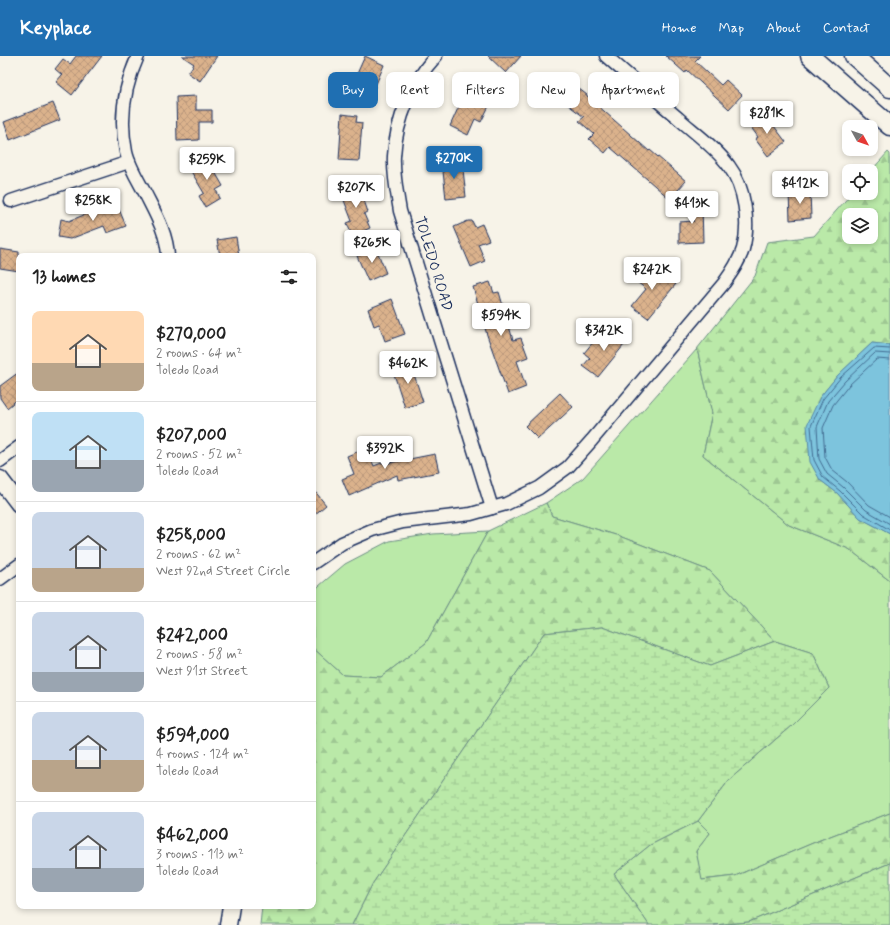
<!DOCTYPE html>
<meta charset="utf-8">
<style>
body{margin:0;font-family:Mynerve,sans-serif;background:#f2f2f2;color:#222;height:100vh;display:flex;flex-direction:column;font-size:15px;white-space:nowrap}
*{box-sizing:border-box;margin:0}
p{font-size:13px;color:#767676}
.icon{flex:none;width:22px;height:22px;fill:none;stroke:currentColor;stroke-width:2;stroke-linecap:round;stroke-linejoin:round}
.map{position:relative;flex:1;overflow:hidden}
.side{position:absolute;left:16px;top:197px;width:300px;height:656px;display:flex;flex-direction:column;background:#fff;border-radius:8px;box-shadow:0 2px 6px #0003}
.side>*{flex:none}
.top-card{position:absolute;left:328px;top:16px;width:380px;height:36px;display:flex;gap:8px}
.needle{width:26px;rotate:130deg}
.fabs{position:absolute;left:842px;top:64px;display:grid;gap:8px}
.fabs a{display:grid;place-items:center;width:36px;height:36px;border-radius:8px;background:#fff;box-shadow:0 2px 6px #0003;font-size:20px}
.price{position:absolute;translate:-50% -34px;padding:0 9px;border-radius:4px;background:#fff;color:#222;font-size:13px;line-height:26px;filter:drop-shadow(0 1px 2px #0008)}
.price::after{content:'';position:absolute;left:50%;top:24px;width:12px;height:9px;margin-left:-6px;background:inherit;clip-path:polygon(0 0,100% 0,50% 100%)}
.price.active{background:#1f6fb2;color:#fff}
ul{padding:0;list-style:none}
li{display:flex;align-items:center;gap:12px;height:100px;padding:0 16px}
li+li{border-top:1px solid #e0e0e0}
li span{display:grid;place-items:center;flex:none;width:112px;height:80px;border-radius:8px;color:#555}
li>.icon{margin-inline-start:auto}
span .icon{width:48px;height:48px;fill:#fffc;stroke-width:1}
li b{font-size:17px}
h2{display:flex;justify-content:space-between;align-items:center;height:48px;padding:0 16px;font-size:17px}
.chip{padding:0 14px;border-radius:8px;background:#fff;box-shadow:0 2px 6px #0003;font-size:14px;line-height:36px}
.chip.active{background:#1f6fb2;color:#fff}
header{display:flex;align-items:center;gap:24px;box-sizing:border-box;height:56px;padding:0 20px;background:#1f6fb2;color:#fff}
header strong{font-size:19px}
nav{display:flex;gap:22px;margin-inline-start:auto;font-size:14px}
.map>svg:first-child{display:block}
.green{fill:#bae9a8;stroke:#6a8c83}
.forest{fill:url(#forest-firs);stroke:#6a8c83;fill-rule:evenodd}
.wetland{fill:url(#wetland-marsh);stroke:#6a8c83}
.water{fill:#7dc4dd;stroke:#5688aa}
.lines{fill:none;stroke-linecap:round;stroke-linejoin:round}
.shore{stroke:#426b91;stroke-width:1}
.building{fill:url(#building-cross-hatch);stroke:#1b2f5e}
.minor-casing{stroke:#1b2f5e;stroke-width:15}
.tertiary-casing{stroke:#1b2f5e;stroke-width:19}
.secondary-casing{stroke:#1b2f5e;stroke-width:21}
.minor{stroke:#f7f3e8;stroke-width:12}
.tertiary{stroke:#f7f3e8;stroke-width:16}
.secondary{stroke:#f7f3e8;stroke-width:18}
.labels{text-anchor:middle;dominant-baseline:central;stroke-width:3.5;stroke-linejoin:round;paint-order:stroke}
.street-label{font-size:15px;fill:#1b2f5e;stroke:#f7f3e8}
</style>
<header>
<strong>Keyplace</strong>
<nav><a>Home</a><a>Map</a><a>About</a><a>Contact</a></nav>
</header>
<div class="map">
<svg width="890" height="869" viewBox="0 0 890 869">
<defs>
<pattern id="forest-firs" width="22" height="20" patternUnits="userSpaceOnUse"><rect width="22" height="20" fill="#bae9a8"/><path d="M5 1l3.5 6h-7zM16 11l3.5 6h-7z" fill="#9fc893"/></pattern>
<pattern id="wetland-marsh" width="20" height="14" patternUnits="userSpaceOnUse"><rect width="20" height="14" fill="#bae9a8"/><path d="M1 5h8M5 5V1M11 12h8M15 12V8" fill="none" stroke="#9fc893"/></pattern>
<pattern id="building-cross-hatch" width="8" height="8" patternUnits="userSpaceOnUse"><rect width="8" height="8" fill="#dbb28c"/><path d="M0 0l8 8M0 8l8-8" fill="none" stroke="#bb997b"/></pattern>
</defs>
<rect width="100%" height="100%" fill="#f7f3e8"/>
<filter id="ink" filterUnits="userSpaceOnUse"><feTurbulence type="fractalNoise" baseFrequency=".025" numOctaves="2"/><feDisplacementMap in="SourceGraphic" scale="8" xChannelSelector="R" yChannelSelector="G"/><feConvolveMatrix kernelMatrix="1 2 1 2 8 2 1 2 1" color-interpolation-filters="sRGB"/></filter>
<g filter="url(#ink)">
<g class="green">
<path d="M697,293L712,357L703,399L789,469L849,493L890,525V757L820,784L735,820L701,824L696,795L710,777L698,765L729,724L792,669L829,632L813,597L775,585L710,515L619,480L552,460L546,447L583,422Z"/>
<path d="M488,475L426,587L381,621L343,619L313,592V535L345,508L389,485L433,478Z"/>
</g>
<g class="forest">
<path d="M888,96L890,98V289L872,287L838,319L820,341V424L837,437L860,462L890,478V525L849,493L789,469L703,399L712,357L697,293L755,220L767,186L814,180L852,137H871V115ZM849,159H871V181H849Z"/>
<path d="M546,447L552,460L619,480L710,515L775,585L710,610L602,571L544,577L373,827L352,869H260L262,850H313V592L343,619L381,621L426,587L488,475Z"/>
<path d="M890,757V807L749,866L714,869H649L614,818L650,789L698,765L710,777L696,795L702,824L735,820L820,784Z"/>
</g>
<g class="wetland">
<path d="M602,571L710,610L775,585L813,597L829,632L792,669L729,724L698,765L650,789L614,818L649,869H352L373,827L544,577Z"/>
<path d="M890,807V869H714L749,866Z"/>
</g>
<path class="water" d="M872,287L890,289V478L860,462L837,437L820,424L810,406L807,369L820,341L838,319Z"/>
<g class="lines">
<g class="shore">
<path d="M890,293L874,292L841,321L823,343L811,370L814,404L823,421L840,435L863,458L890,474"/>
<path d="M890,298L875,297L845,325L828,345L817,371L819,403L827,418L843,431L866,454L890,468"/>
<path d="M890,304L877,303L849,329L833,349L823,372L825,401L832,414L847,426L869,449L890,461"/>
</g>
</g>
<g class="building">
<path d="M76,0H102L72,39L56,26L62,19L55,13L63,3L70,8Z"/>
<path d="M182,0H217L200,25L188,17L194,8Z"/>
<path d="M365,0L384,9L372,38L352,29Z"/>
<path d="M488,0H521L506,17Z"/>
<path d="M666,0H700L695,5L721,29L726,24L742,39L729,53L687,14L685,17Z"/>
<path d="M561,19L587,39V40L649,95L650,94L686,125L670,143L610,91L605,97L589,83L594,78L579,65L584,61L550,35Z"/>
<path d="M464,39L489,50L481,66L475,63L468,79L450,70Z"/>
<path d="M196,40V54H212V66H199V84L177,85L176,41Z"/>
<path d="M53,47L60,64L10,84L4,66Z"/>
<path d="M342,58L357,60L356,66L362,67L359,105L339,104Z"/>
<path d="M765,58L786,86L768,100L755,83L758,81L750,70Z"/>
<path d="M207,102L223,130L216,134L220,142L205,151L199,140L204,137L189,112Z"/>
<path d="M462,104L466,141L446,143L442,106Z"/>
<path d="M358,127L368,156L364,158L370,172L352,180L347,167L352,165L340,134Z"/>
<path d="M810,135L811,162L790,164L789,136Z"/>
<path d="M116,146L126,170L107,177L104,170L70,183L58,181L61,163L69,165Z"/>
<path d="M702,149L703,186L679,187V166L694,165L677,150Z"/>
<path d="M468,165H472L475,171L482,168L489,184L478,188L485,205L471,211L454,171Z"/>
<path d="M236,181L239,200H220L217,184Z"/>
<path d="M376,192L386,217L368,225L357,200Z"/>
<path d="M0,193L19,196V215L0,212Z"/>
<path d="M642,212L655,222L661,215L676,228L648,262L632,250L646,233L633,223Z"/>
<path d="M490,226L494,237L499,236L513,284L521,282L528,301L517,305L526,331L508,338L487,279L473,231Z"/>
<path d="M392,243L405,278L385,285L379,268L374,270L368,253Z"/>
<path d="M614,272L628,284L598,321L583,310L590,302L584,297L598,280L604,284Z"/>
<path d="M410,306L423,346L405,352L392,312Z"/>
<path d="M19,316V342L7,352L0,342V330Z"/>
<path d="M560,337L573,351L538,383L525,370Z"/>
<path d="M366,392L374,410L384,406V408L435,398L439,416L398,424L397,419L349,440L342,423L354,418L347,400Z"/>
<path d="M313,433L326,449L313,460Z"/>
</g>
<g class="lines">
<defs>
<g id="minor">
<path d="M138,0C124,31 119,62 126,96C129,110 138,124 145,137C155,157 167,177 168,200"/>
<path d="M436,0C412,26 396,64 394,100C393,118 397,137 400,155L492,452"/>
<path d="M11,145L129,106"/>
<path d="M0,405L19,391"/>
<path d="M313,507L342,487L372,474L403,466L471,458L506,448L539,432L568,411L592,384L724,227C732,216 739,206 743,193C750,168 745,131 729,110C716,92 695,77 678,62C654,42 630,21 606,0"/>
<path d="M0,523L19,509"/>
</g>
<g id="tertiary">
<path d="M0,423L19,448"/>
<path d="M228,869L231,850"/>
</g>
<g id="secondary">
<path d="M810,0L890,70"/>
<path d="M854,0L890,32"/>
</g>
</defs>
<use href="#minor" class="minor-casing"/>
<use href="#tertiary" class="tertiary-casing"/>
<use href="#secondary" class="secondary-casing"/>
<use href="#minor" class="minor"/>
<use href="#tertiary" class="tertiary"/>
<use href="#secondary" class="secondary"/>
</g>
</g>
<g class="labels">
<g class="street-label">
<text transform="translate(433 208) rotate(73)">TOLEDO ROAD</text>
</g>
</g>
</svg>
<div class="fabs">
<a><svg class="needle" viewBox="-14 -14 28 28"><path d="M0-13l5 13h-10z" fill="#e53935"/><path d="M0 13l5-13h-10z" fill="#767676"/></svg></a>
<a><svg class="icon" aria-label="locate" viewBox="0 0 24 24"><circle cx="12" cy="12" r="6"/><path d="M12 2v4M12 18v4M2 12h4M18 12h4"/></svg></a>
<a><svg class="icon" aria-label="layers" viewBox="0 0 24 24"><path d="M12 4l9 5-9 5-9-5zM3 14l9 5 9-5"/></svg></a>
</div>
<b class="price" style="left:767px;top:79px">$281K</b>
<b class="price active" style="left:454px;top:124px">$270K</b>
<b class="price" style="left:207px;top:125px">$259K</b>
<b class="price" style="left:800px;top:149px">$412K</b>
<b class="price" style="left:356px;top:153px">$207K</b>
<b class="price" style="left:93px;top:166px">$258K</b>
<b class="price" style="left:692px;top:169px">$413K</b>
<b class="price" style="left:372px;top:208px">$265K</b>
<b class="price" style="left:652px;top:235px">$242K</b>
<b class="price" style="left:501px;top:281px">$594K</b>
<b class="price" style="left:604px;top:296px">$342K</b>
<b class="price" style="left:408px;top:329px">$462K</b>
<b class="price" style="left:385px;top:414px">$392K</b>
<div class="top-card">
<a class="chip active">Buy</a>
<a class="chip">Rent</a>
<a class="chip">Filters</a>
<a class="chip">New</a>
<a class="chip">Apartment</a>
</div>
<section class="side">
<h2>13 homes<svg class="icon" aria-label="filters" viewBox="0 0 24 24"><path d="M4 7h16M4 17h16"/><circle cx="9" cy="7" r="2"/><circle cx="15" cy="17" r="2"/></svg></h2>
<ul>
<li><span style="background:linear-gradient(#ffd9b3 65%,#b9a48a 0)"><svg class="icon" aria-label="home" viewBox="0 0 24 24"><path d="M3 11l9-7 9 7M6 9v11h12V9"/></svg></span><div><b>$270,000</b><p>2 rooms · 64 m²</p><p>Toledo Road</p></div></li>
<li><span style="background:linear-gradient(#bfe0f5 60%,#9aa5b1 0)"><svg class="icon" aria-label="home" viewBox="0 0 24 24"><path d="M3 11l9-7 9 7M6 9v11h12V9"/></svg></span><div><b>$207,000</b><p>2 rooms · 52 m²</p><p>Toledo Road</p></div></li>
<li><span style="background:linear-gradient(#c9d6e8 70%,#b9a48a 0)"><svg class="icon" aria-label="home" viewBox="0 0 24 24"><path d="M3 11l9-7 9 7M6 9v11h12V9"/></svg></span><div><b>$258,000</b><p>2 rooms · 62 m²</p><p>West 92nd Street Circle</p></div></li>
<li><span style="background:linear-gradient(#c9d6e8 75%,#9aa5b1 0)"><svg class="icon" aria-label="home" viewBox="0 0 24 24"><path d="M3 11l9-7 9 7M6 9v11h12V9"/></svg></span><div><b>$242,000</b><p>2 rooms · 58 m²</p><p>West 91st Street</p></div></li>
<li><span style="background:linear-gradient(#c9d6e8 60%,#b9a48a 0)"><svg class="icon" aria-label="home" viewBox="0 0 24 24"><path d="M3 11l9-7 9 7M6 9v11h12V9"/></svg></span><div><b>$594,000</b><p>4 rooms · 124 m²</p><p>Toledo Road</p></div></li>
<li><span style="background:linear-gradient(#c9d6e8 70%,#9aa5b1 0)"><svg class="icon" aria-label="home" viewBox="0 0 24 24"><path d="M3 11l9-7 9 7M6 9v11h12V9"/></svg></span><div><b>$462,000</b><p>3 rooms · 113 m²</p><p>Toledo Road</p></div></li>
</ul>
</section>
</div>
